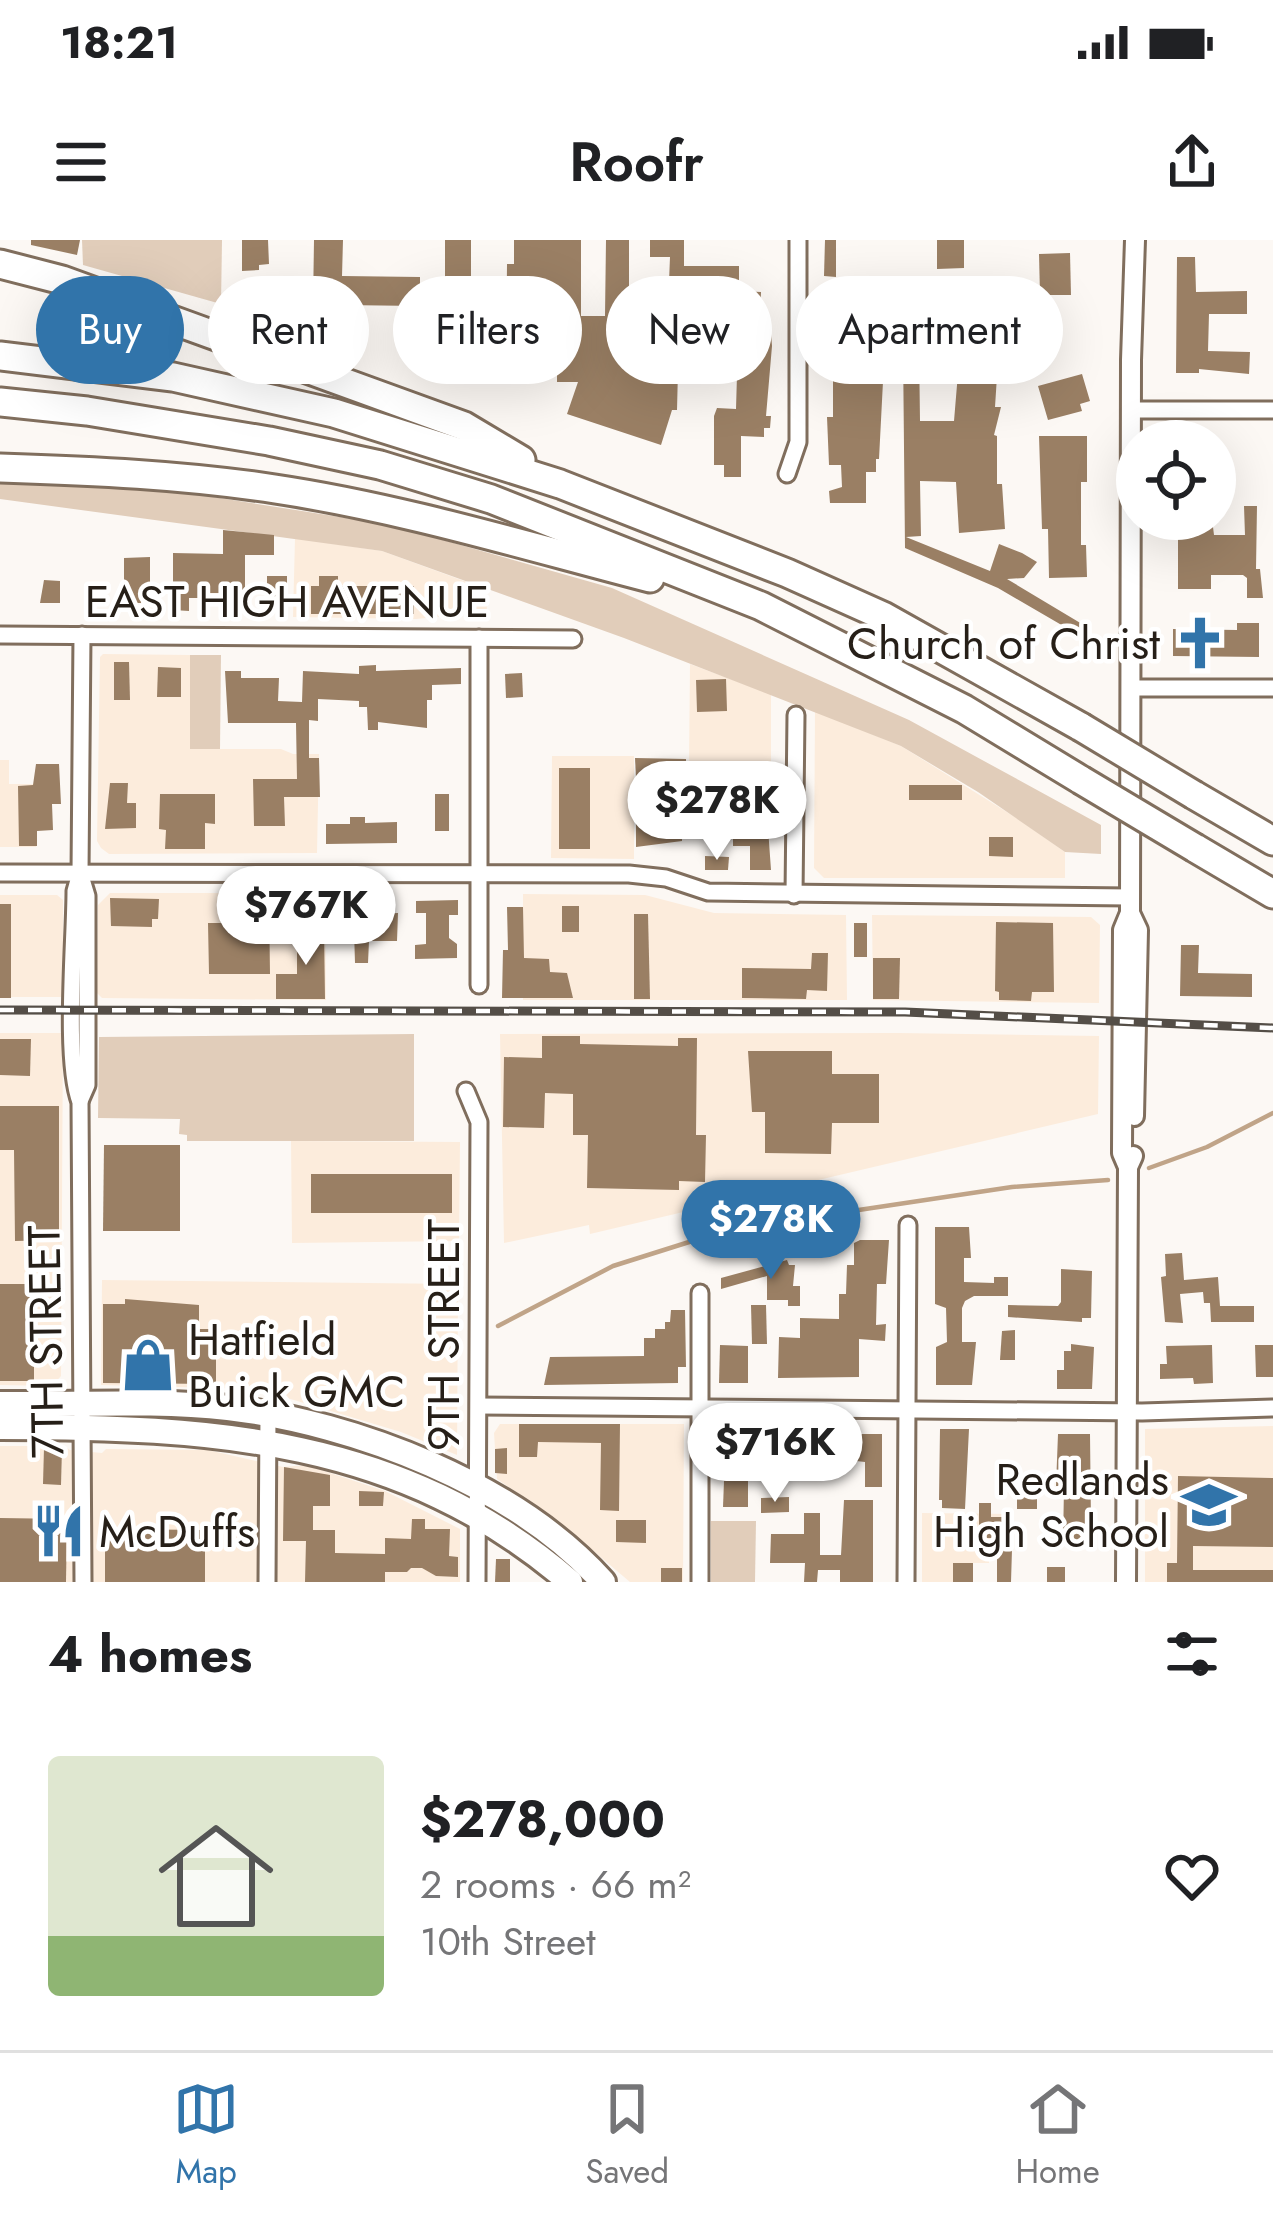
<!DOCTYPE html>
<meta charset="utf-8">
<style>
body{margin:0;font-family:Jost,sans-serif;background:#f6f6f6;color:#202124;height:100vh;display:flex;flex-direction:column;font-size:45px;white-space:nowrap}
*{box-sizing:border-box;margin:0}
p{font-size:39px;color:#757577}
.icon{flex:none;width:66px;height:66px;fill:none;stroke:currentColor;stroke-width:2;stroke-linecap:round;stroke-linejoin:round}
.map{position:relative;height:1342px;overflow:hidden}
.side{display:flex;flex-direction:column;background:#fff;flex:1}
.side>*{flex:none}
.top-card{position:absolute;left:36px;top:36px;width:1203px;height:108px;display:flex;gap:24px}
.buttons{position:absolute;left:1116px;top:180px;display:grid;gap:24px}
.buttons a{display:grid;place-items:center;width:120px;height:120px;border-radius:50%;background:#fff;box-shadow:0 12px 48px #0002;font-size:60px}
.price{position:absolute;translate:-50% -102px;padding:0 27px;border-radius:42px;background:#fff;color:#222;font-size:39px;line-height:78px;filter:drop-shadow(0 3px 6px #0008)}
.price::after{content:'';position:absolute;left:50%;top:72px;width:36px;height:27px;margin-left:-18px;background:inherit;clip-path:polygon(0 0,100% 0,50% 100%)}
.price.selected{background:#3174aa;color:#fff}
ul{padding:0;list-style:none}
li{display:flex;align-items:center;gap:36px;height:300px;padding:0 48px}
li+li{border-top:3px solid #e0e0e0}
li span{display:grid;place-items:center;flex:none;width:336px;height:240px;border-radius:12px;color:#555}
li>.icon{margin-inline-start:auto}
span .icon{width:144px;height:144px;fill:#fffc;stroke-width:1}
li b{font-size:51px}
h2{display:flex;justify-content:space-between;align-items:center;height:144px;padding:0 48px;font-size:51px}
.pill{padding:0 42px;border-radius:54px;background:#fff;box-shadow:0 12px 48px #0002;font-size:42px;line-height:108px}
.pill.selected{background:#3174aa;color:#fff}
.status{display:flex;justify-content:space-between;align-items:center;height:84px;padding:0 60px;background:#fff;direction:ltr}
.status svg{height:33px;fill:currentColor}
header{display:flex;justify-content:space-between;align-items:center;height:156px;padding:0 48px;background:#fff;font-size:54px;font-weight:600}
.menu{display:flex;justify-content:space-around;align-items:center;height:168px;border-top:3px solid #e0e0e0;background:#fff;font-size:33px;color:#757577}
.menu a{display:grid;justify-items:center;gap:6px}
.menu .selected{color:#3174aa}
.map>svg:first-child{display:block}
.built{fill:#fcecdc}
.green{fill:#e1cdba}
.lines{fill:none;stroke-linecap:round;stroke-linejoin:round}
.stream{stroke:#c0a488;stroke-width:4.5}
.building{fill:#9a7f64}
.minor-casing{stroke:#806e5d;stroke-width:21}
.tertiary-casing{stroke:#806e5d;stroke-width:24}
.primary-casing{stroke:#806e5d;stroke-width:30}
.motorway-casing{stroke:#806e5d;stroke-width:33}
.minor{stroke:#fff;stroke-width:15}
.tertiary{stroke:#fff;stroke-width:18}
.primary{stroke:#fff;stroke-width:24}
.motorway{stroke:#fff;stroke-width:27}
.rail-casing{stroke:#544e47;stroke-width:9}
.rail{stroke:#fff;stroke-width:4.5;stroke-dasharray:14;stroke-linecap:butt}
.motorway-bridge-casing{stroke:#806e5d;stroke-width:33;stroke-linecap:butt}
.motorway-bridge{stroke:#fff;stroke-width:27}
.labels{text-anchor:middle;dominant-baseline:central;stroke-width:9;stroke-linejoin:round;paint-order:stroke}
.street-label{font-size:45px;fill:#261f18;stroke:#fff}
.poi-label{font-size:45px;fill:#261f18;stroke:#fff;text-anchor:end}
</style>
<div class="status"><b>18:21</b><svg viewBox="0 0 49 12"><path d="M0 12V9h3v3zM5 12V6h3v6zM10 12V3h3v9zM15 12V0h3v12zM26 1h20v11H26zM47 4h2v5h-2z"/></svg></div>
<header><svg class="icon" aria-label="menu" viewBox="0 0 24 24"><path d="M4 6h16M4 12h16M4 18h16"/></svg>Roofr<svg class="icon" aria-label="share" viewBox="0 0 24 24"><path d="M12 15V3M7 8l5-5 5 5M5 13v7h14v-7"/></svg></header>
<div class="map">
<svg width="1273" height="1342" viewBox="0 0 1273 1342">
<rect width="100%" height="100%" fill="#fcf8f4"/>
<g class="built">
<path d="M295,298L382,311L486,349L487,372L416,379L293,377Z"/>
<path d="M103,414L190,415L191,509H281L293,514H319L317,613L109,614L101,608L97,601L100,417Z"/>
<path d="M690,424L771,454V528L689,527Z"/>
<path d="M815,471L901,506L1018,579L1065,612V638H824L814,628Z"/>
<path d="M552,516H634V619L551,618Z"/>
<path d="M0,520H9V544H36V607H0Z"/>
<path d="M110,653H325L326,760L102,758L97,753L98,665Z"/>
<path d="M523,654L645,655L714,673L846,675L847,760H523Z"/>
<path d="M0,655H57L63,660V757H0Z"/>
<path d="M872,675L1091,677L1100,685L1099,763L873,760Z"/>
<path d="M0,793H63L61,1136L52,1146L0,1145Z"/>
<path d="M898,793L1099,796L1098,874L590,994L589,985L504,1003L500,794Z"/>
<path d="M291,901L460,902L459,1001L292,1003Z"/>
<path d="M102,1040L458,1044L457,1215L401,1192L257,1149L101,1145Z"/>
<path d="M500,1184H684L683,1342H630L557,1280L497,1239L494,1193Z"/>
<path d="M1273,1186V1342H1145V1189Z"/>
<path d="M0,1206H64L70,1210L102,1213L106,1209L208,1210L283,1227L306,1225L385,1251L460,1289V1342H0Z"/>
<path d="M922,1273L1014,1274V1301H989V1323H971V1342H922Z"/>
</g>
<g class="green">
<path d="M82,0H222L221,64L83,25Z"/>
<path d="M91,242L151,247L390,285L612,348L909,480L1101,585V614L1065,612L978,552L901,506L624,398L382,311L0,259V243Z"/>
<path d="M190,415H221L220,509H190Z"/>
<path d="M414,794V901H187V895L179,894L180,879L98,878L99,797Z"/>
<path d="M711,1281H756L755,1342H711Z"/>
</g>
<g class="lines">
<g class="stream">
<path d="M1149,928L1207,907L1273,873"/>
<path d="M498,1086L613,1026L705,997L792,980L1012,947L1108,940"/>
</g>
</g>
<g class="building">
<path d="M31,0H80L77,15L31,5Z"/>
<path d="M242,0H268L269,24L259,25V30L242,31Z"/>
<path d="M314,0H343L342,36L420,37V66L342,65V84L270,82V66H313Z"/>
<rect x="445" y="0" width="26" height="135"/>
<path d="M514,0H581V76H605L606,0H629V76H685V90H679L677,170H672L661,205L567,174L578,142H557V128H506L507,24H514Z"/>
<path d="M650,0H684V26H739V51L761,52L760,80H770L772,106L766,176H771L770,188H764V197L741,196V237H724V225H714V176L717,168L736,169L737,135L714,136L713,121H734V100L708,98V76H720V57L709,56V37H687V56L649,55V42H669L670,17H650Z"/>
<path d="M825,0H836V37L824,36Z"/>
<path d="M937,0H964V28L937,29Z"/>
<path d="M1070,13L1071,55H1040L1039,14Z"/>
<path d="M1177,17H1195L1196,52L1247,51V74H1209L1208,111L1250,112L1249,134L1199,129V133H1176Z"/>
<path d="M829,45L862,46L861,78H870L869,96H880L884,122L879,219H876V232H866V263H830L829,251L842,247L841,225H829L827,177H833V123L831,99H828Z"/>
<rect x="965" y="81" width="19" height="16"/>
<path d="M407,95H423L422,119H407Z"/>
<path d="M903,106H919L920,181H954L958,133L997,136L995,167H1001L994,195L997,196V244H1002L1005,289L959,293L956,242L920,241L921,296L906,297L990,331L999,304L1022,313L1037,322L1024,338L1007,339L1082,384L1077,394L998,348L905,308Z"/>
<path d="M1082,134L1090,161L1080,164L1082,171L1048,180L1038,146Z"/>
<path d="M1039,196H1087V242H1081V305H1086L1087,337L1049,338L1048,289H1042Z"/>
<path d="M1244,266H1257L1256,329H1260L1263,358H1247V338L1243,335H1211V349H1178V279H1212L1214,295H1245Z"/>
<path d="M223,290L274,295V315H245V353H210V358H189V371L173,370V313L223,314Z"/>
<path d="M150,317V353H141V363H124V318Z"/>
<rect x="267" y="336" width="20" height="29"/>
<path d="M319,336H338V346H414V374H311V346H319Z"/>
<path d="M44,340L60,341V363H40Z"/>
<path d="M1237,383H1259V417L1173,416V389L1237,390Z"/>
<path d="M114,422H129L130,460H114Z"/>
<path d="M376,425V431L461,428V444L432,445V460H427V488L378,482V490H368L367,467H359V461L318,459V481L309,480V518H319L320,557H284L285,586H254L253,539H297L296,483H228L225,431H241V438H279L278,461L302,462L303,431L359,434V426Z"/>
<path d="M158,427L181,428V457H157Z"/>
<path d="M522,433L523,457L506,458L505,434Z"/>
<path d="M726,439L727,471L697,472L696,440Z"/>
<path d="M635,518L686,519V537H636Z"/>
<path d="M36,524H59L61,564H52L53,590L37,591V606H19L18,546L33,545Z"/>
<rect x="559" y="528" width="31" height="81"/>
<rect x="733" y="541" width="37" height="16"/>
<path d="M110,543H128L127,563H136V588L105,589Z"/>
<rect x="909" y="545" width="53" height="15"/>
<path d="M160,554H215V584L205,583V609H165L166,590L159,589Z"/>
<rect x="435" y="554" width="14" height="37"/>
<path d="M636,570H658V574L682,577V601L636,607Z"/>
<path d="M350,577H365V583L397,582V603L326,604V584H350Z"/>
<path d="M733,588H768L771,630H750V606H733Z"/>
<path d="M989,597H1013V617L989,616Z"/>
<path d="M705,616L729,617L728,630H705Z"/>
<path d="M329,655H345L344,675L398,673L397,701H369L368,723H355L354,690H329Z"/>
<path d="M110,658L159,659L158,679H152V687L111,686Z"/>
<path d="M269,660L270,734H209L208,683H242L241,661Z"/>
<path d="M458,660V675H449V698L457,704V718L415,719V705L426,704V673H416V661Z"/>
<rect x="0" y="664" width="11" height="94"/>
<rect x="562" y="666" width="17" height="26"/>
<path d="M507,667H523L524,718L549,719L550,732L567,733L573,758H502L503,710H508Z"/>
<path d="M634,674H648L650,759H634Z"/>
<path d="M996,682L1053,683L1054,752H1032L1031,761L999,760V752L995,751Z"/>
<rect x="854" y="683" width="13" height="34"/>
<path d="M297,687H324L325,759H276V734H297Z"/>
<path d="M1181,705H1199L1198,733L1252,734V757L1180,756Z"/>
<path d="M812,713H828L827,751L807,750L806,759L742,758V728L811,729Z"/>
<path d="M873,718H900L899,759H873Z"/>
<path d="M542,796H580V804L678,806V798H697L696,895H706L705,942L679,941V950L587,948L588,895H573V854L545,853L544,888L503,887L504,817L542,818Z"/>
<path d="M0,799H31L30,836L0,835Z"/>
<path d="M748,811H832V834H879V883H832L831,914L765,913V872H752Z"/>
<path d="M0,866H59V1000L15,1001L14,910H0Z"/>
<path d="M104,905H180V991H103Z"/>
<rect x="311" y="934" width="141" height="39"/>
<path d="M935,987H969L971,1018H964V1042L994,1043V1037H1008V1056H974L965,1061L962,1068V1102H976L972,1145H936V1107L947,1102L946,1068L935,1064Z"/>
<path d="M860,1000H889L886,1044H877L876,1085L886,1084L885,1101L859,1099V1137L778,1138L779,1097L800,1098V1078L839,1079V1054H846L847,1025H854V1003Z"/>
<path d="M1182,1013L1184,1040L1218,1037L1220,1066H1254V1082H1211L1210,1063H1204L1203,1052L1180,1054L1183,1083L1165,1082L1161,1037L1166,1036L1165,1014Z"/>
<path d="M787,1020L789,1025H795L793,1046H800V1066H788V1060H767V1036L721,1049V1038Z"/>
<path d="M1061,1029L1092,1031L1091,1078H1082V1082L1008,1077V1065L1058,1066L1061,1062Z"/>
<path d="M0,1044H26V1050L40,1051L41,1066H34V1141H0Z"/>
<path d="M125,1059L199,1065V1089H216V1144L103,1143V1064H125Z"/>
<path d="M751,1065H766L767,1104H752Z"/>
<path d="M671,1070H685L686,1127H678V1143L544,1145L550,1117L644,1116V1098H655V1089H665V1082H670Z"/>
<path d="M1015,1090V1120H1000L1002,1091Z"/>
<path d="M1071,1104L1094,1107L1092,1149H1057V1130H1064V1111H1071Z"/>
<path d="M720,1105L748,1106V1143H719Z"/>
<path d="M1212,1105L1213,1143L1194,1144L1193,1138L1160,1139V1124H1167L1166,1106Z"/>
<path d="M1255,1105H1273V1137H1256Z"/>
<path d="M519,1184H620L619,1271L600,1270L601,1203L538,1202L537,1217H519Z"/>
<path d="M940,1189H969L965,1269L942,1268V1260H939Z"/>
<path d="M864,1194H882V1247H865V1222L839,1219V1209L791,1208V1226L775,1225V1196Z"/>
<path d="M1058,1194H1090L1091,1285H1095V1306L1063,1305L1064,1246H1056Z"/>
<path d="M44,1208H62L61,1245L43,1244Z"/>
<path d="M507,1208V1234L495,1233V1209Z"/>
<path d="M284,1227L330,1235V1266H313V1290H335V1313L385,1314V1298L411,1299L412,1279H425V1289H450L449,1316L458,1317V1337L436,1336L422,1328H411L407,1332H385V1342H305L306,1301H283Z"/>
<path d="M1178,1236L1273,1238V1307L1193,1306V1330H1273V1342H1167V1323H1177Z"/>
<path d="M724,1241H748V1267H723Z"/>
<path d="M359,1251L384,1252L383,1266H359Z"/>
<rect x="1017" y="1254" width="20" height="15"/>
<path d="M789,1257V1272L761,1273V1258Z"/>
<path d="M844,1260H873V1342H840V1330H818L817,1342H804L805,1323H770L771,1294H804V1273H820V1315H841Z"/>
<path d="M979,1263H991V1277H1013L1011,1342H997V1298H979Z"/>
<path d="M0,1278L67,1279L66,1342H0Z"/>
<path d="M616,1280H646V1303L616,1302Z"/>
<path d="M105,1289L205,1290V1342H105Z"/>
<path d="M496,1319H510V1342H495Z"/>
<rect x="953" y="1323" width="20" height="19"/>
<rect x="1047" y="1327" width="18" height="15"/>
<rect x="661" y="1328" width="21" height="14"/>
</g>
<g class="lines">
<defs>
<g id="minor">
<path d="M1132,170H1273"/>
<path d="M787,234L798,202V0"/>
<path d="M0,395L573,399"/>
<path d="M82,395L80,633L75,651C75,702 64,819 80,862L83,1342"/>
<path d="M479,398V745"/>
<path d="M1131,448H1273"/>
<path d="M0,633L629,634L666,638L708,652L1129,657"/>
<path d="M794,655L796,475"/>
<path d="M466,851L479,882L477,1342"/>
<path d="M80,861L87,845V656L81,636"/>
<path d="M479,1166L1142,1172L1273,1168"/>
<path d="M267,1342L268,1174"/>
<path d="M700,1342V1053"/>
<path d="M906,1342L908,985"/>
</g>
<g id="tertiary">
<path d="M1130,673L1138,690L1134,876"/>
<path d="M1128,927L1122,913L1123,690L1130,673L1131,120L1135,0"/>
<path d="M1126,1342L1128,927L1133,916"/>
</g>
<g id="primary">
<path d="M0,1164C75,1165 154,1160 228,1168C356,1183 516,1245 603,1342"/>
<path d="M0,1187C211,1187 402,1197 570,1342"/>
</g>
<g id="motorway">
<path d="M0,24L62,40L464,186L521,220"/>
<path d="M0,116L173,137L334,173L560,244L787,333L883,376L1081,487"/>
<path d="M0,162L87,171L269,201L380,225L491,259L761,366L964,469L1081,540"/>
<path d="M0,228C92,231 184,235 275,249C402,268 526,306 650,338"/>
<path d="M1194,555L1273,601"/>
<path d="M1195,608L1273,654"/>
</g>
</defs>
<use href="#minor" class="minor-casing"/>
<use href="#tertiary" class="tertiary-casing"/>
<use href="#primary" class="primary-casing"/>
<use href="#motorway" class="motorway-casing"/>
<use href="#minor" class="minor"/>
<use href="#tertiary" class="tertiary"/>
<use href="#primary" class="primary"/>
<use href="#motorway" class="motorway"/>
<defs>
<path id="rail" d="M0,770L905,772L1273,788"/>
</defs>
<use href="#rail" class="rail-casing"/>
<use href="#rail" class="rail"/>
<defs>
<g id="motorway-bridge">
<path d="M1081,487L1194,555"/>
<path d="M1081,540L1195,608"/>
</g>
</defs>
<use href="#motorway-bridge" class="motorway-bridge-casing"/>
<use href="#motorway-bridge" class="motorway-bridge"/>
</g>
<defs>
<symbol id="church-bare" viewBox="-9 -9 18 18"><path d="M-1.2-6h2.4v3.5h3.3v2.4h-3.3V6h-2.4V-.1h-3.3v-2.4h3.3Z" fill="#3174aa" stroke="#fff" stroke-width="2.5" paint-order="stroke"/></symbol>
<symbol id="shop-bare" viewBox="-9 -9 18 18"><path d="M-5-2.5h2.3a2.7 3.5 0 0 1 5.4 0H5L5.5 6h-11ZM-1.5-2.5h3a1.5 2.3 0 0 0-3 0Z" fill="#3174aa" stroke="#fff" stroke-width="2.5" paint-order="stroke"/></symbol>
<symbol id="school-bare" viewBox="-9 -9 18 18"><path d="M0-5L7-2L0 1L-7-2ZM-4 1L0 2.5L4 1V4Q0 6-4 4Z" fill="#3174aa" stroke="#fff" stroke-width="2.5" paint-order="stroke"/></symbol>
<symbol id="restaurant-bare" viewBox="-9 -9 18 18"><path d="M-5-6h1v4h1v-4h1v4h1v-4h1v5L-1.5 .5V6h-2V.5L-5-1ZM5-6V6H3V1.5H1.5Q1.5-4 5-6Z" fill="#3174aa" stroke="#fff" stroke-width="2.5" paint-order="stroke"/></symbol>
</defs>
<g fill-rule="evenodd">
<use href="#church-bare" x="1162" y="365" width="76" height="76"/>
<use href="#shop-bare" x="110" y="1087" width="76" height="76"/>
<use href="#school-bare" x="1171" y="1227" width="76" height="76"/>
<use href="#restaurant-bare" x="21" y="1253" width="76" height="76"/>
</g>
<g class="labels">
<g class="street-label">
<text x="287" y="361">EAST HIGH AVENUE</text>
<text transform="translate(443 1095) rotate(-90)">9TH STREET</text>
<text transform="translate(46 1102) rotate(-91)">7TH STREET</text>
</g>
<g class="poi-label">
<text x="1160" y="403">Church of Christ</text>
<text x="188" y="1099" text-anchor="start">Hatfield<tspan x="188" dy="52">Buick GMC</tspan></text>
<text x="1169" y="1239">Redlands<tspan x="1169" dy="52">High School</tspan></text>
<text x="99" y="1291" text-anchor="start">McDuffs</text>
</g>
</g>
</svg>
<div class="buttons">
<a><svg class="icon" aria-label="locate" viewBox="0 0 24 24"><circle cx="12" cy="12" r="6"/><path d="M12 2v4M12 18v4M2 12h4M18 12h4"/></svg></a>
</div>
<b class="price" style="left:717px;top:623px">$278K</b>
<b class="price" style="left:306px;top:728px">$767K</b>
<b class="price selected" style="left:771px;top:1042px">$278K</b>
<b class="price" style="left:775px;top:1265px">$716K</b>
<div class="top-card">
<a class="pill selected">Buy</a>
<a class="pill">Rent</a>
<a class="pill">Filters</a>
<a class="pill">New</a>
<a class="pill">Apartment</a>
</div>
</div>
<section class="side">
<h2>4 homes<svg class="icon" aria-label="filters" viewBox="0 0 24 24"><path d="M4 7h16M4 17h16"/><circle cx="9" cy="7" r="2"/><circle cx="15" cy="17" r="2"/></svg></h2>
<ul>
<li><span style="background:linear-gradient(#dfe7d0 75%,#8fb573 0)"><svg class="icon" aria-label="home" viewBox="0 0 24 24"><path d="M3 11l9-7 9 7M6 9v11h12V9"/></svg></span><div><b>$278,000</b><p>2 rooms · 66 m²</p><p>10th Street</p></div><svg class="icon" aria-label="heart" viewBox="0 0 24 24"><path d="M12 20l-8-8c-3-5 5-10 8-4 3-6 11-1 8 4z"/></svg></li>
</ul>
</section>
<nav class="menu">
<a class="selected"><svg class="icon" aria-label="map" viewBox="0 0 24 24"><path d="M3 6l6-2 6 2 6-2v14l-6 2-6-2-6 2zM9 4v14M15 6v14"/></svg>Map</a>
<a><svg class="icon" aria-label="saved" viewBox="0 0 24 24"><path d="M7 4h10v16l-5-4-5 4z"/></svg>Saved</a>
<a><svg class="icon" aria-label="home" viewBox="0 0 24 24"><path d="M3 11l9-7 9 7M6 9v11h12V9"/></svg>Home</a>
</nav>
